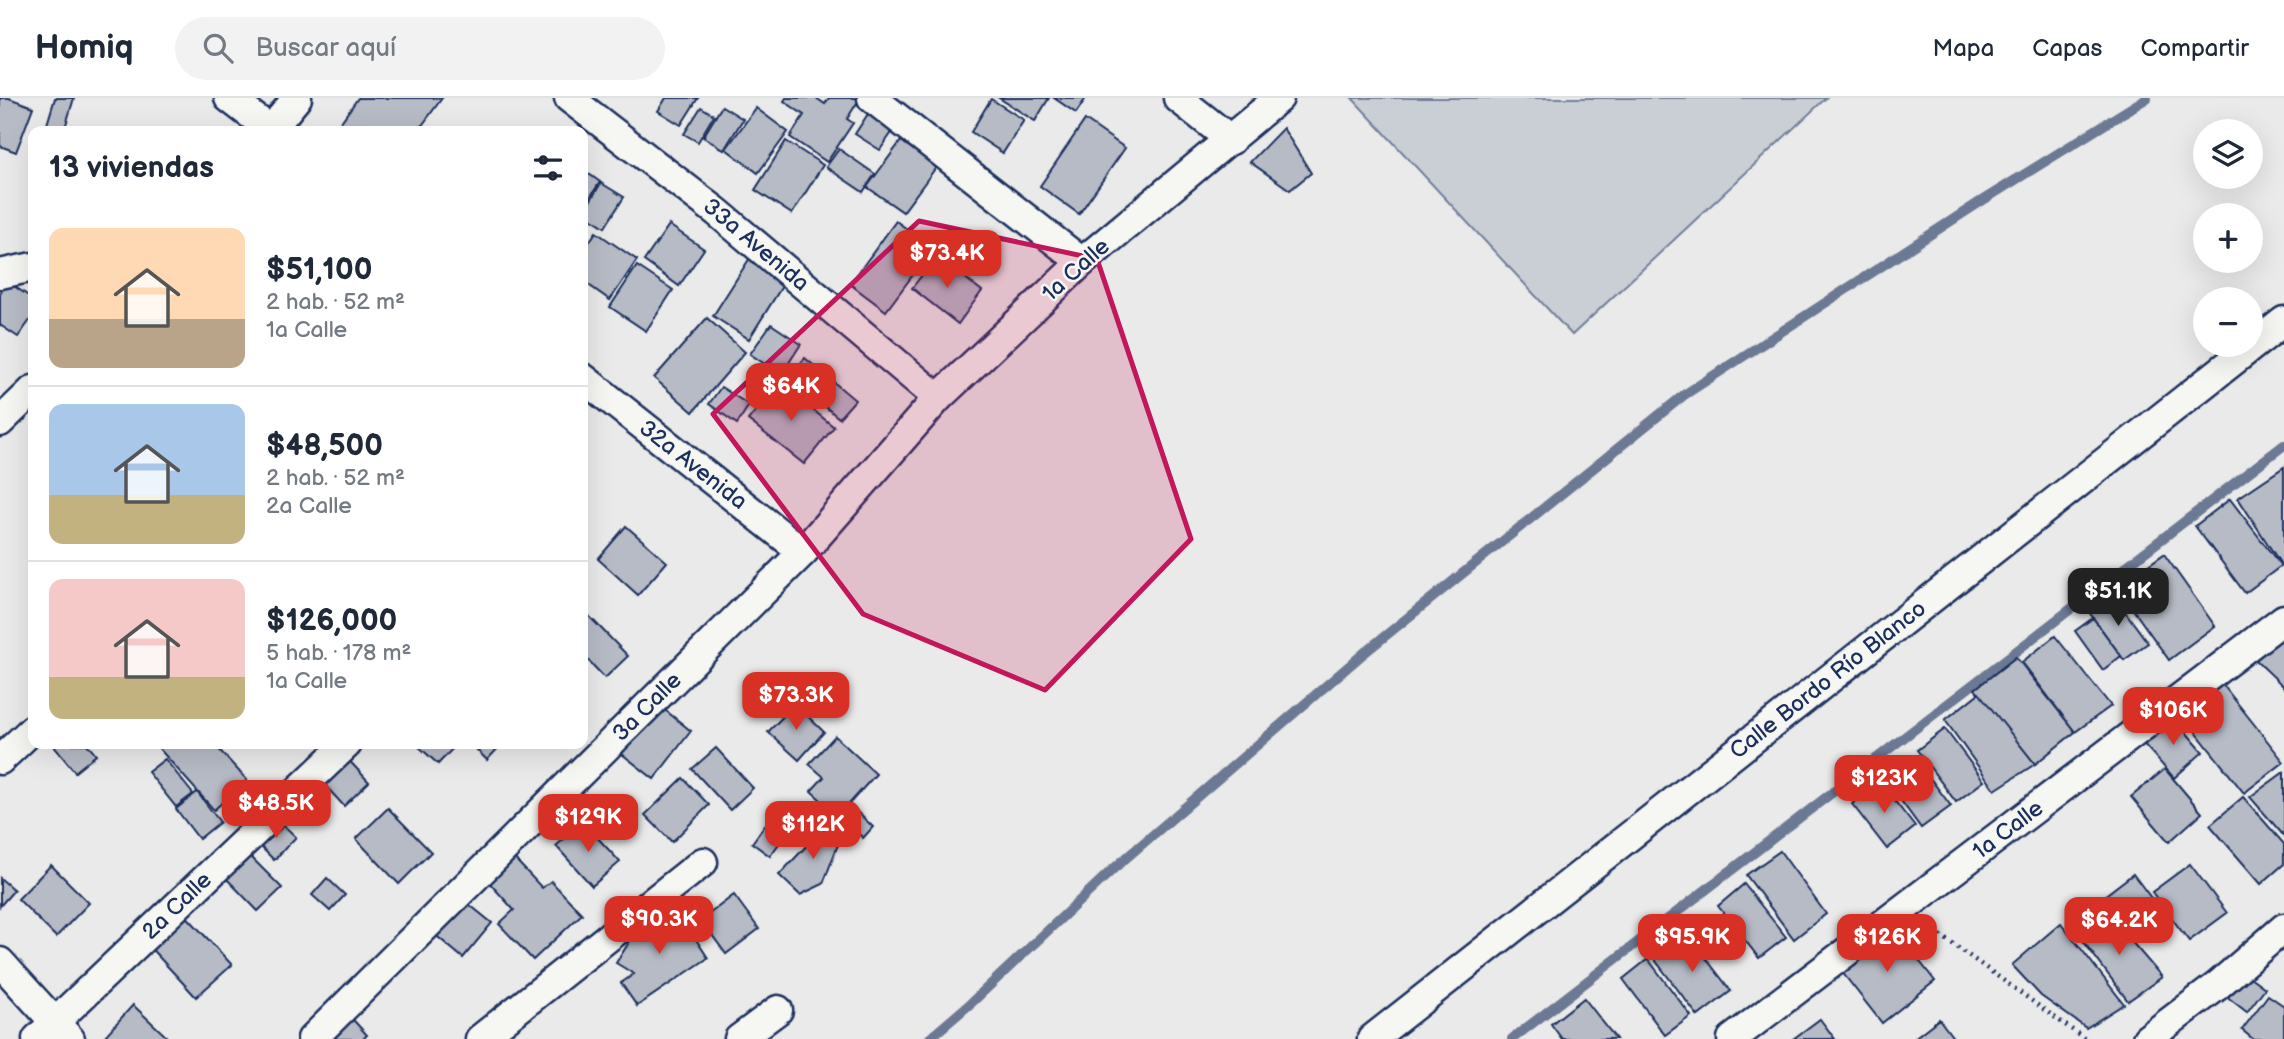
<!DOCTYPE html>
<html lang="es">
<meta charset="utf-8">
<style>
body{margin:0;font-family:"Balsamiq Sans",sans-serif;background:#f2f2f3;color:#1f2937;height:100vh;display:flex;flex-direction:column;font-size:26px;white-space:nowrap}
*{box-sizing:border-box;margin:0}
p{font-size:23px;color:#747a83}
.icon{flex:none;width:38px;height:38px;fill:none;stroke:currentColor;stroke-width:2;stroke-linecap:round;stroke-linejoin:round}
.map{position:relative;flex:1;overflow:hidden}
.panel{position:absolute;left:28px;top:28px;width:560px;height:623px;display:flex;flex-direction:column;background:#fff;border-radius:14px;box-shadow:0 7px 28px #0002}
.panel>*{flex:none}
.tools{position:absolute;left:2193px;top:21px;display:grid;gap:14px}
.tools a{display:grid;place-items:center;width:70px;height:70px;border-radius:50%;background:#fff;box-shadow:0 7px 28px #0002;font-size:35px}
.price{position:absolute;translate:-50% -60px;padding:0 16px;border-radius:14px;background:#d93025;color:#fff;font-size:23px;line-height:46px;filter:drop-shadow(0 2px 4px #0008)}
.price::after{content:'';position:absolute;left:50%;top:42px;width:21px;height:16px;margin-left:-10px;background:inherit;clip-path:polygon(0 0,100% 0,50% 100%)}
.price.current{background:#222;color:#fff}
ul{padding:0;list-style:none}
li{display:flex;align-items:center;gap:21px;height:175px;padding:0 21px}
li+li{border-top:2px solid #e0e1e3}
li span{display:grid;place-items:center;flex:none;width:196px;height:140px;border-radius:14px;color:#555}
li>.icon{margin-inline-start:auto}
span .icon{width:84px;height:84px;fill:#fffc;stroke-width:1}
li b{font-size:30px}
h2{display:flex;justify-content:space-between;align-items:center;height:84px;padding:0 21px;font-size:30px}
header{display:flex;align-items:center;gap:42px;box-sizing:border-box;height:98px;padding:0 35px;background:#fff;border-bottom:2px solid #e0e1e3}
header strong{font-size:33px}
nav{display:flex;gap:38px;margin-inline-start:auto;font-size:24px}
.search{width:490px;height:63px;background:#f2f2f3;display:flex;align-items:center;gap:18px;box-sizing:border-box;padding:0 24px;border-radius:38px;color:#747a83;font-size:26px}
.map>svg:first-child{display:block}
.pitch{fill:#caced5;stroke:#727e9a;stroke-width:2}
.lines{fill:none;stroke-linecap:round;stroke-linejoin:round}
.stream{stroke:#6c7995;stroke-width:10}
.building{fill:#b6bbc6;stroke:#1b2f5e;stroke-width:2}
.minor-casing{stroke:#1b2f5e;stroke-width:33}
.path{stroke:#1b2f5e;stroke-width:4.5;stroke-dasharray:2 5;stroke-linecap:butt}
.minor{stroke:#f6f6f2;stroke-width:28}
.marked{fill:#c2185b;fill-opacity:0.2;stroke:#c2185b;stroke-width:5;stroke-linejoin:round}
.labels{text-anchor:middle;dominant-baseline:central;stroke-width:5;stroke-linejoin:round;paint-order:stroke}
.street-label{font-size:23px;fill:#1b2f5e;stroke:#f6f6f2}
</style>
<header>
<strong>Homiq</strong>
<div class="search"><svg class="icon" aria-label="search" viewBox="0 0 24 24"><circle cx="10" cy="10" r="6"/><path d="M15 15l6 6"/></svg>Buscar aquí</div>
<nav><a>Mapa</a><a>Capas</a><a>Compartir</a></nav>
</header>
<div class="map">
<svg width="2284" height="941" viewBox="0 0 2284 941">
<rect width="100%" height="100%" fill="#e9eae9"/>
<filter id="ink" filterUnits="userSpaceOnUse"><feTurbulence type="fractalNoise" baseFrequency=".0143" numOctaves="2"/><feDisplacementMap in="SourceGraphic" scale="14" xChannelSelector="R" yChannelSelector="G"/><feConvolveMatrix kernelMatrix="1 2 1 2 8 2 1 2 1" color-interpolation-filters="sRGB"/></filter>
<g filter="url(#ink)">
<path class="pitch" d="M1352,0H1826L1572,237Z"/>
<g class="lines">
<g class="stream">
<path d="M929,941L971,905L1111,773L1364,555L1684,297L1980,104L2147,0"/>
<path d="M1512,941L2284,347"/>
</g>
</g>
<g class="building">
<path d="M0,0H9L33,9L16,54L0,48Z"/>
<path d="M55,0H74L64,33H45Z"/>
<path d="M358,0H442L418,33H340L336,31Z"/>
<path d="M666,0H698L681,27L658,13Z"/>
<path d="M786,0H816L825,6L829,0H860L847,21L853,25L827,64L790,39L804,17L784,3Z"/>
<path d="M999,0H1049L1035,23Z"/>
<path d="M1054,0H1086L1076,15Z"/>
<path d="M991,1L1024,22L1003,55L971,34Z"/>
<path d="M875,5L901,21L880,52L855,36Z"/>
<path d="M722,8L743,21L724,52L703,39Z"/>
<path d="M701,9L714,17L698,44L684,36Z"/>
<path d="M756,10L788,34L758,75L726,51Z"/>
<path d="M1085,22L1125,50L1079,116L1040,88Z"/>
<path d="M1283,30L1311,75L1290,92L1250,64Z"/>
<path d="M786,43L823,67L792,116L755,92Z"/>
<path d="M901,43L937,68L903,114L867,89Z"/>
<path d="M839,51L875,76L863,94L826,69Z"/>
<path d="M589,76L600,84L585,107L583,106V85Z"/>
<path d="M601,85L624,99L605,129L583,115Z"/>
<path d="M896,123L933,150L886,213L850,186Z"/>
<path d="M669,127L704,151L679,188L644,163Z"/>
<path d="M596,134L637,162L610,202L583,183V153Z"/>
<path d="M753,155L789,177L749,241L713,218Z"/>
<path d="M937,158L982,193L958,226L912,190Z"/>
<path d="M637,168L673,192L646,233L610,209Z"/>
<path d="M8,184L33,201V218L18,239L0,227V195Z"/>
<path d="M707,220L745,254L693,314L654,280Z"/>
<path d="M771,226L801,246L781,277L750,256Z"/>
<path d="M805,260L855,302L839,320L789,279Z"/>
<path d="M779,284L834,329L804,366L748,322Z"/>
<path d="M721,289L749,307L737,326L709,306Z"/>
<path d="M2284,369V471L2238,400Z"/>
<path d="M2230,401L2281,468L2245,495L2195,428Z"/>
<path d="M626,428L667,464L638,497L598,461Z"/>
<path d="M2164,456L2215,528L2169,562L2117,489Z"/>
<path d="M2113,497L2148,545L2124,562L2089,514Z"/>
<path d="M587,516L628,558L605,580L583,557V520Z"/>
<path d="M2093,520L2121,558L2103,572L2075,533Z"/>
<path d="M2284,534V589L2256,562Z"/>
<path d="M2055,538L2111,608L2075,634L2022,564Z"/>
<path d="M2016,559L2075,634L2035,666L1975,591Z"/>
<path d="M2219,582L2284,664L2244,695L2180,614Z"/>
<path d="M1979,595L2035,666L1995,692L1945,622Z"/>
<path d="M795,606L824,634L799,662L768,634Z"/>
<path d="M660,608L691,633L654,681L622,656Z"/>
<path d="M2172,618L2203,654L2174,680L2142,644Z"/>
<path d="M1945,631L1984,683L1956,704L1917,652Z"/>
<path d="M835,638L876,676L849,706L873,729L863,740L811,693L824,679L809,666Z"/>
<path d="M52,646H87L96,657L75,674Z"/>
<path d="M155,646H214L247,682L214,712Z"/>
<path d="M416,646H457L438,666Z"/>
<path d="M471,646H502L487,662Z"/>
<path d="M716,650L753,690L730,712L692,671Z"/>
<path d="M345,658L369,684L344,708L320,682Z"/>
<path d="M165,661L193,696L176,709L148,674Z"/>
<path d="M1917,663L1951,708L1921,730L1888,685Z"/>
<path d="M2165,671L2202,715L2169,744L2131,699Z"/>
<path d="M2284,674V738L2250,699Z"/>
<path d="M683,680L709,707L672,744L645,717Z"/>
<path d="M1880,684L1915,729L1887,751L1852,706Z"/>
<path d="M197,694L220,724L199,741L176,711Z"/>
<path d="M2243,699L2284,746V766L2261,786L2210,727Z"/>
<path d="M388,710L431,754L399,786L356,741Z"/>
<path d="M279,723L296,739L274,762L257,745Z"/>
<path d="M583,724L620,764L592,788L556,748Z"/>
<path d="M829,724L842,736L823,786L800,797L779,777Z"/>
<path d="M765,727L783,740L770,758L752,745Z"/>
<path d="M1780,753L1826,816L1794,841L1746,777Z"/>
<path d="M246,754L282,790L258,813L223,777Z"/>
<path d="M511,757L542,790L551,783L582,816L533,862L499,826L514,812L486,781Z"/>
<path d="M2190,766L2227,815L2189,843L2152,794Z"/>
<path d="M51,767L89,805L56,839L18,801Z"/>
<path d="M2133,776L2154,804L2124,827L2103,799Z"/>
<path d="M0,780L14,792L0,808Z"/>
<path d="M327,780L345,797L330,813L312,797Z"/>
<path d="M1744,786L1786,839L1759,860L1718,808Z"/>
<path d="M734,797L759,831L726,856L701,822Z"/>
<path d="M460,799L492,825L463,860L432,834Z"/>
<path d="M180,811L232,867L196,899L145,844Z"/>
<path d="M2107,815L2162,879L2128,903L2078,836Z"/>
<path d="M670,817L686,826L708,860L637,908L621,885L634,876L616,865L644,821Z"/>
<path d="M2061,825L2124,906L2086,930L2041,898L2012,867Z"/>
<path d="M1892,828L1935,883L1882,925L1838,869Z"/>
<path d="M1685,833L1731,893L1698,918L1652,858Z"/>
<path d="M1648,861L1691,918L1665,937L1623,881Z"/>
<path d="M2246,876L2265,890L2247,914L2222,895Z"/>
<path d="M2268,897L2284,908V941H2253L2242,932Z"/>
<path d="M1584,900L1616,941H1562L1551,926Z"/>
<path d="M133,907L169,941H107L104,939Z"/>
<path d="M345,913L367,937L363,941H315Z"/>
<path d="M1820,921L1835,941H1793Z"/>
<path d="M1939,921L1954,941H1913Z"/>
</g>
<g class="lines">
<defs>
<g id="minor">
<path d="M229,0L272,33"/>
<path d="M569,0L717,114L938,300"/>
<path d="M872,0L1082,164"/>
<path d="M1178,0L1231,42"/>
<path d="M270,33L297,0"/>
<path d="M0,176L33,169"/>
<path d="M583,280L803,454"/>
<path d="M0,324L33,292"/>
<path d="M0,662L33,631"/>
<path d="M0,864L70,941"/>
<path d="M37,941L347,646"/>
<path d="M312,941L803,454L938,300L1082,164L1279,0"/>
<path d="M480,941L703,764"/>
<path d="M739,941L778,912"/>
<path d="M1372,941L2284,223"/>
<path d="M1732,941L2284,521"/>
<path d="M2147,941L2217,888L2284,830"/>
</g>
</defs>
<use href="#minor" class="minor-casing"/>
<path class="path" d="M1929,829L2085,941"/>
<use href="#minor" class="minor"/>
</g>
</g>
<path class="marked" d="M919,123L1097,161L1191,441L1045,592L863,516L713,316Z"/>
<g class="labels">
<g class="street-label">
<text transform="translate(756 147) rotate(40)">33a Avenida</text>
<text transform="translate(1076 172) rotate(-42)">1a Calle</text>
<text transform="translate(693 367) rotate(38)">32a Avenida</text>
<text transform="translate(1828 582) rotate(-38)">Calle Bordo Río Blanco</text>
<text transform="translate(647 609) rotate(-45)">3a Calle</text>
<text transform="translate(2008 732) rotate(-37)">1a Calle</text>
<text transform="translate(177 808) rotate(-44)">2a Calle</text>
</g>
</g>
</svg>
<div class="tools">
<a><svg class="icon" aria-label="layers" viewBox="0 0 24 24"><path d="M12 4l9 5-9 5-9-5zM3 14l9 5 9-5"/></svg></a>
<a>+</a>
<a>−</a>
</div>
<b class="price" style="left:947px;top:192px">$73.4K</b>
<b class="price" style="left:791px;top:325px">$64K</b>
<b class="price current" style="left:2118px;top:530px">$51.1K</b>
<b class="price" style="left:796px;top:634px">$73.3K</b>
<b class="price" style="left:2173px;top:649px">$106K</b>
<b class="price" style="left:1884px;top:717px">$123K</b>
<b class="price" style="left:276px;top:742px">$48.5K</b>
<b class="price" style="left:588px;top:756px">$129K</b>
<b class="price" style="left:813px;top:763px">$112K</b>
<b class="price" style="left:659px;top:858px">$90.3K</b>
<b class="price" style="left:2119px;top:859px">$64.2K</b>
<b class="price" style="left:1692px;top:876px">$95.9K</b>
<b class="price" style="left:1887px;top:876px">$126K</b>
<section class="panel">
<h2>13 viviendas<svg class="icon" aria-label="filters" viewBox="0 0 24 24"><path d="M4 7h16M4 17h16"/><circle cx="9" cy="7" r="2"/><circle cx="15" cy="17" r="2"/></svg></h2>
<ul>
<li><span style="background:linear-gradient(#ffd9b3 65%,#b9a48a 0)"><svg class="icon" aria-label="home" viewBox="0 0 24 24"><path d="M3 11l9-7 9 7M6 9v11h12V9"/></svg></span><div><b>$51,100</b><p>2 hab. · 52 m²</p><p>1a Calle</p></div></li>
<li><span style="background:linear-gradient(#a9c7e8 65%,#c2b280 0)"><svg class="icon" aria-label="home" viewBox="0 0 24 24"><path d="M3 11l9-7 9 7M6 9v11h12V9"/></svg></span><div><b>$48,500</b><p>2 hab. · 52 m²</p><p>2a Calle</p></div></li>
<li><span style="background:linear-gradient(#f6c9c9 70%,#c2b280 0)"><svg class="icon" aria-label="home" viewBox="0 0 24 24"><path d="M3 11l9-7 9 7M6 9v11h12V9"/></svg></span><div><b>$126,000</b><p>5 hab. · 178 m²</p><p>1a Calle</p></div></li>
</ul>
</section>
</div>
